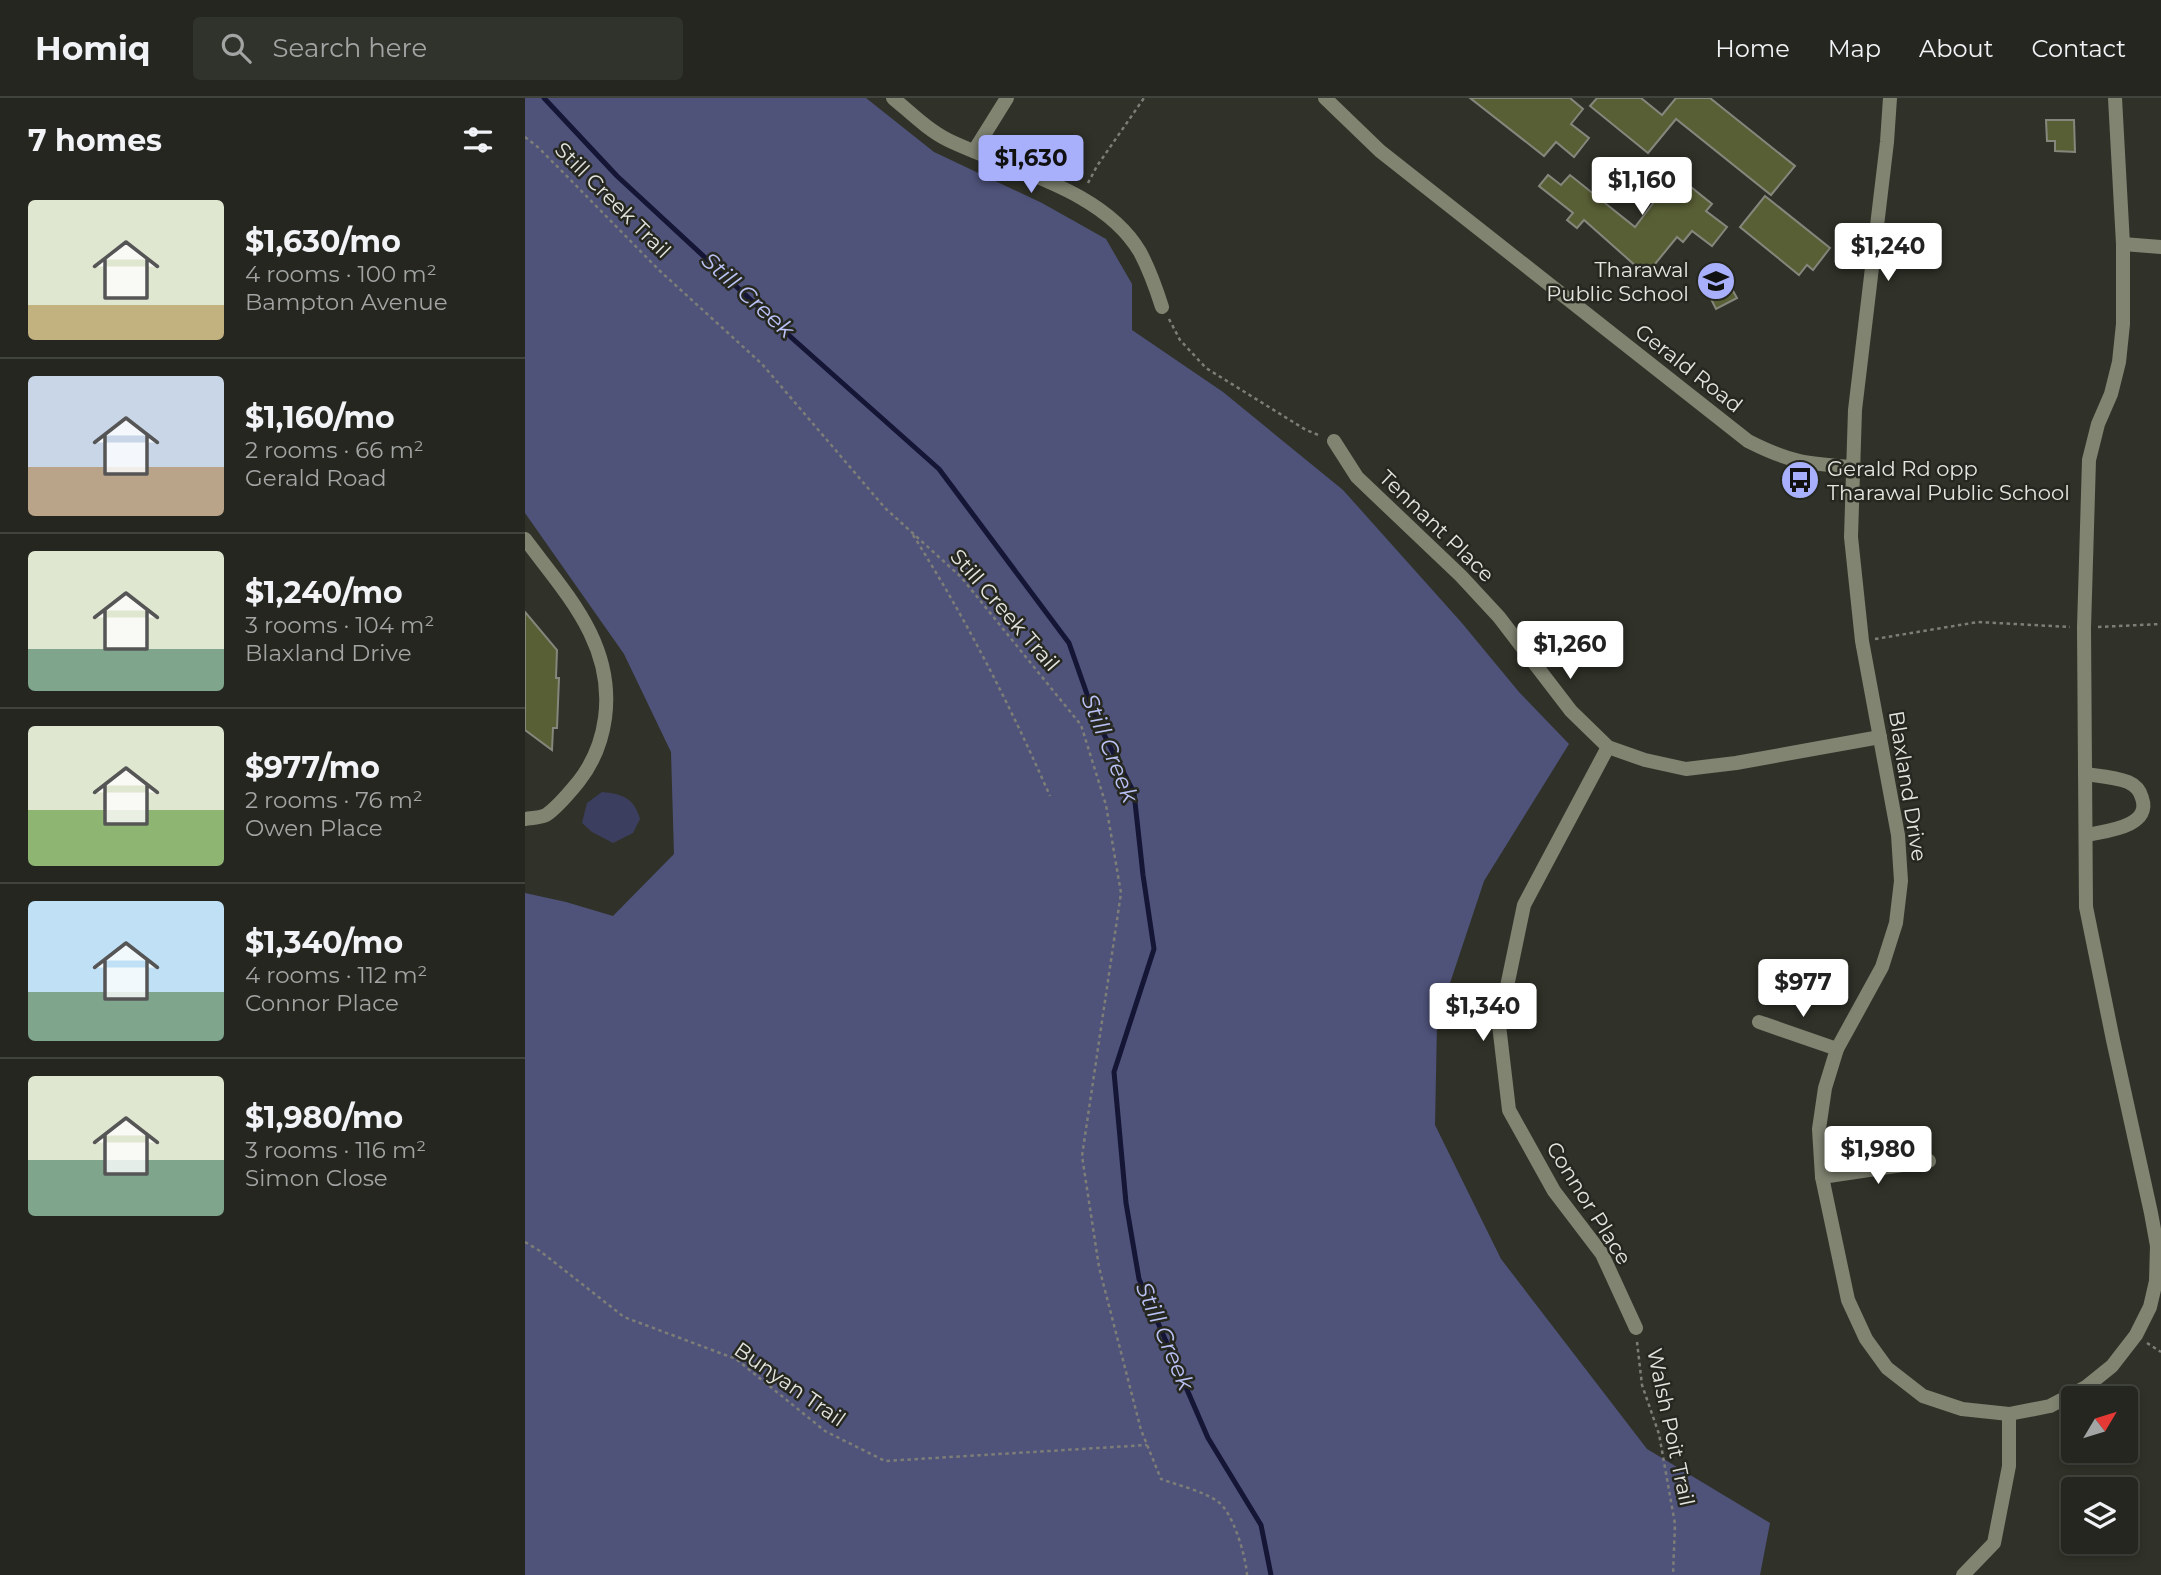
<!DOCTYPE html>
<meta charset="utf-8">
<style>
body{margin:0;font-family:Montserrat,sans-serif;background:#30322c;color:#f1f3f6;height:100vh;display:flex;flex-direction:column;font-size:26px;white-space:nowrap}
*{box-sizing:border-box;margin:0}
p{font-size:23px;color:#a3a5a4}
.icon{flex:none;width:38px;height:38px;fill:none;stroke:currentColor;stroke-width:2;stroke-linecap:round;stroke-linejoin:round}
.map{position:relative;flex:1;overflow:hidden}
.details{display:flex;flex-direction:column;background:#24261f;width:525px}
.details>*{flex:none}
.needle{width:46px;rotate:52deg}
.controls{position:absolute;left:1536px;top:1288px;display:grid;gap:14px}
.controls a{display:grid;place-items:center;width:77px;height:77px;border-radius:7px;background:#24261f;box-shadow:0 4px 10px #0003,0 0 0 2px #41433d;font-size:35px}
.price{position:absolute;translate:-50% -60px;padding:0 16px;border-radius:7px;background:#fff;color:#222;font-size:23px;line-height:46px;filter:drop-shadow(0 2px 4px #0008)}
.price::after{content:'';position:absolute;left:50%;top:42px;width:21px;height:16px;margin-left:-10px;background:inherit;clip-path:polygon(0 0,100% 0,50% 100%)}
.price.on{background:#a8b0fc;color:#111}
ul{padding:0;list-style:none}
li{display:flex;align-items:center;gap:21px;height:175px;padding:0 28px}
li+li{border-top:2px solid #41433d}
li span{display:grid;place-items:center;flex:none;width:196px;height:140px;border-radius:7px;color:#555}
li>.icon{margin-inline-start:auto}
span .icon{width:84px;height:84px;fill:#fffc;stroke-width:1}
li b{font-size:30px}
h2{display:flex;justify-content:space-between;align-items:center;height:84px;padding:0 28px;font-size:30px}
header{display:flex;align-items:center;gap:42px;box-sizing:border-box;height:98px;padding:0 35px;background:#24261f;border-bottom:2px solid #41433d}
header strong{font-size:33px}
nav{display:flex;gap:38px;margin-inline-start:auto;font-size:24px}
.search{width:490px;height:63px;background:#30322c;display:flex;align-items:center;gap:18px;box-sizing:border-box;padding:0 24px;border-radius:7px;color:#a3a5a4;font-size:26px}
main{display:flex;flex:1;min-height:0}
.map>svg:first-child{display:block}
.green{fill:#3b3e5e}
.forest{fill:#4f537a}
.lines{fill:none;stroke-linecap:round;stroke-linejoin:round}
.stream{stroke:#151536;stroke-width:5}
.building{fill:#595f35;stroke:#85877d;stroke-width:2}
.path{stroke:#7d7e77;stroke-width:2.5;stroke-dasharray:3.5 3.5;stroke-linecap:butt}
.street{stroke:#808471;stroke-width:14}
.labels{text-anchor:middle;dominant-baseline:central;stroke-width:5;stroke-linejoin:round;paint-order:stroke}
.street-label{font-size:21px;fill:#e4e5df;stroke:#262820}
.poi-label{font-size:21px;fill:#e4e5df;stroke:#262820;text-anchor:end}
.water-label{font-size:23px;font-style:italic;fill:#bac1f5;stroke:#262820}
</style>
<header>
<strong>Homiq</strong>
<div class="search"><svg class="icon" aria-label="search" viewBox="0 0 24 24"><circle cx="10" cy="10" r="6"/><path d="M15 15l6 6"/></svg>Search here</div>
<nav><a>Home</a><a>Map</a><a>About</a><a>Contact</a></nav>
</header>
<main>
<section class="details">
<h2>7 homes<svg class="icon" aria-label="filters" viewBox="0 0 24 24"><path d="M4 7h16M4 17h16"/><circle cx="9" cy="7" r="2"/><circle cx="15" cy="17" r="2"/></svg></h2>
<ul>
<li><span style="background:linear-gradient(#dfe7d0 75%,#c2b280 0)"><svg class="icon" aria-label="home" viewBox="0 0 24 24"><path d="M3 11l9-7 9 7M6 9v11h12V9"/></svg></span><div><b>$1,630/mo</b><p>4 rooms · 100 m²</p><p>Bampton Avenue</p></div></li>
<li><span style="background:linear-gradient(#c9d6e8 65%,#b9a48a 0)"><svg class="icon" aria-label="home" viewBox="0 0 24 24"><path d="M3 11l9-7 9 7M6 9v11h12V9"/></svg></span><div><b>$1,160/mo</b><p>2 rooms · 66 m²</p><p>Gerald Road</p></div></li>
<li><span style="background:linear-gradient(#dfe7d0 70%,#7fa58c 0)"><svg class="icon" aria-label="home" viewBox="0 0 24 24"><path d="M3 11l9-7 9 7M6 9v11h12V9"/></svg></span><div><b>$1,240/mo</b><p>3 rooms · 104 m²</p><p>Blaxland Drive</p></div></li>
<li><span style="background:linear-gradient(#dfe7d0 60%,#8fb573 0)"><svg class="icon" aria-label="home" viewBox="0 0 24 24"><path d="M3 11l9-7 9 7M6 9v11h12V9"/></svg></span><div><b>$977/mo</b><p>2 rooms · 76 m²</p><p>Owen Place</p></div></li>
<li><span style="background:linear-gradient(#bfe0f5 65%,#7fa58c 0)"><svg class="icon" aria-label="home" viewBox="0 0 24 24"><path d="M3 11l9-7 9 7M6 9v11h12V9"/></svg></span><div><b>$1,340/mo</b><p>4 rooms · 112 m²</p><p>Connor Place</p></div></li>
<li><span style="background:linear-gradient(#dfe7d0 60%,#7fa58c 0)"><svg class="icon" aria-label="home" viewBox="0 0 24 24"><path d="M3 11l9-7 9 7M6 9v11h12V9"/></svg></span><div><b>$1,980/mo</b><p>3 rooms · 116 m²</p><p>Simon Close</p></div></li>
</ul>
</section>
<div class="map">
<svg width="1636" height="1477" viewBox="0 0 1636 1477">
<rect width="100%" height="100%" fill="#303229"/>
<path class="green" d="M77,694C98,696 109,700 115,721L108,735L88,745L67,734L57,725L62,705Z"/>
<path class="forest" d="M0,0H341L409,54L517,105L581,141L607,186V232L698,294L818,392L936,524L994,594L1044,646L959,783L912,924L910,1027L976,1161L1122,1351L1245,1425L1235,1477H0V795L41,804L88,818L149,756L146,654L99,556L0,415Z"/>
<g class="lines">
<path class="stream" d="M19,0L92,78L268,241L414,371L544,545L570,619L609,695L618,777L629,851L589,974L601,1105L614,1181L683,1340L736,1427L746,1477"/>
</g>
<g class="building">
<path d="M945,0H1045L1058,11L1046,26L1064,40L1049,59L1031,44L1019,58Z"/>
<path d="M1072,0H1116L1137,17L1151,0H1185L1270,68L1246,97L1151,21L1123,55L1065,8Z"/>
<path d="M1521,22H1549L1550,54L1530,53V43H1522Z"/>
<path d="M1129,70L1146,83L1151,77L1187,106L1181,113L1202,129L1187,148L1167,133L1158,144L1152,139L1121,177L1059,122L1052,130L1042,122L1048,115L1014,88L1023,77L1036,87L1045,77L1110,129L1129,104L1113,91Z"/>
<path d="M1240,98L1305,150L1288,172L1282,167L1274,177L1215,129Z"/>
<path d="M1197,173L1212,200L1191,211L1181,191L1186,188L1182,181Z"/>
<path d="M0,514L32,552L31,580H34L32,630H28L27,652L0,632Z"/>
</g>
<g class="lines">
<g class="path">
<path d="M0,39L14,50L135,173L237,266L360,410L436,479L556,627L581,707L596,795L557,1058L574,1169L616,1332L636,1381C652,1387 678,1393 692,1403C708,1413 721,1459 722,1477"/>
<path d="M563,85L572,68L619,0"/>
<path d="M644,221L655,242L681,270L781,332L796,338"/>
<path d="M388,437C441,521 485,607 525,698"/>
<path d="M1573,529L1636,526"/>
<path d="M1350,541L1453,524L1545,529"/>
<path d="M0,1144L15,1153L99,1219L211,1261L300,1333L360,1363L622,1347"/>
<path d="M1112,1244L1117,1287L1134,1336L1150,1426L1148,1477"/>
<path d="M1622,1245L1636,1254"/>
</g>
<g class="street">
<path d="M368,0C386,15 403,32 423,42C485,72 578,91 615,154C624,171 631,190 637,209"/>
<path d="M800,0L855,53L1223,343C1264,364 1282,366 1328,369"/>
<path d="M1365,0L1362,44L1330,312L1326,439L1337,543L1373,737L1376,783L1371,825L1357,869L1312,951L1300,990L1294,1031L1297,1079L1323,1202L1341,1241L1362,1270L1398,1298L1437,1311L1484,1316L1525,1308L1561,1289L1587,1268L1611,1237L1625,1209L1631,1183L1632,1148L1626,1115L1588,942L1561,809L1559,530L1564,362L1573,326L1586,296L1594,264L1598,226V146L1590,0"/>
<path d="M449,53L482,0"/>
<path d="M1598,146L1636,149"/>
<path d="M809,343L832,379L936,478L974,519L1046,613L1083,649L1120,662L1161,671L1211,665L1355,639"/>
<path d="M0,441C41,496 90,546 80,620C77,642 68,665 54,683C45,694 33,709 21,717C15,720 6,720 0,721"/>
<path d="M1083,649L999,807L974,927L984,1012L1029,1093L1077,1156L1111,1230"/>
<path d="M1560,676C1574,678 1590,679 1603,684C1610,687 1615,692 1617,700C1627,729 1580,733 1562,737"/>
<path d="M1234,924L1312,951"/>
<path d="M1297,1079L1404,1063"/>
<path d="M1438,1477L1469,1445L1484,1368V1316"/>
</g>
</g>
<defs>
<symbol id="school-disc" viewBox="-11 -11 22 22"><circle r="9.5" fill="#a8b0fc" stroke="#262820"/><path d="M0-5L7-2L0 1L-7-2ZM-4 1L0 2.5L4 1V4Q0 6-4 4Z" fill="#111"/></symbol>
<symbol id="bus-disc" viewBox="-11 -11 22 22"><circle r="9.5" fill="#a8b0fc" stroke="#262820"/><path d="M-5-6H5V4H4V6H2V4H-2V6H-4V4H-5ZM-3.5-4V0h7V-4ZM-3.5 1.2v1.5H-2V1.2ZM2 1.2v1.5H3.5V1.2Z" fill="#111"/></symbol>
</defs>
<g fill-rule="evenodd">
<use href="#school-disc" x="1169" y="161" width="44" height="44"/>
<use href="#bus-disc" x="1253" y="360" width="44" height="44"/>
</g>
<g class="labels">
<g class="street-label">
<text transform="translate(88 102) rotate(45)">Still Creek Trail</text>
<text transform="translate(1164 270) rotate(38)">Gerald Road</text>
<text transform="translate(912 428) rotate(44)">Tennant Place</text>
<text transform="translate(480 512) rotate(49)">Still Creek Trail</text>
<text transform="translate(1383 688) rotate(81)">Blaxland Drive</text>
<text transform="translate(1064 1105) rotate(58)">Connor Place</text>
<text transform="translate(265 1286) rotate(35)">Bunyan Trail</text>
<text transform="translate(1146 1329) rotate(78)">Walsh Poit Trail</text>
</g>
<g class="poi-label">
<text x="1164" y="171">Tharawal<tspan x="1164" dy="24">Public School</tspan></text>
<text x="1302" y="370" text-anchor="start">Gerald Rd opp<tspan x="1302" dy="24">Tharawal Public School</tspan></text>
</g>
<g class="water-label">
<text transform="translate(223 197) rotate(42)">Still Creek</text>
<text transform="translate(585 650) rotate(68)">Still Creek</text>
<text transform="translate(640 1238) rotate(67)">Still Creek</text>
</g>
</g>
</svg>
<div class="controls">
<a><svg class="needle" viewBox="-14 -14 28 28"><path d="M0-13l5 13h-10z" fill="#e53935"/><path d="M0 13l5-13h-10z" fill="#a3a5a4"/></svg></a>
<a><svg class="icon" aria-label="layers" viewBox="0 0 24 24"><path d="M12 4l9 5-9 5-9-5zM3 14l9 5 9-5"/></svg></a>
</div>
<b class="price on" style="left:506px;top:97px">$1,630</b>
<b class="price" style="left:1117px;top:119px">$1,160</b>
<b class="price" style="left:1363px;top:185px">$1,240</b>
<b class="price" style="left:1045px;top:583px">$1,260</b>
<b class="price" style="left:1278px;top:921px">$977</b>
<b class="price" style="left:958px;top:945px">$1,340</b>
<b class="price" style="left:1353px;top:1088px">$1,980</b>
</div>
</main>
